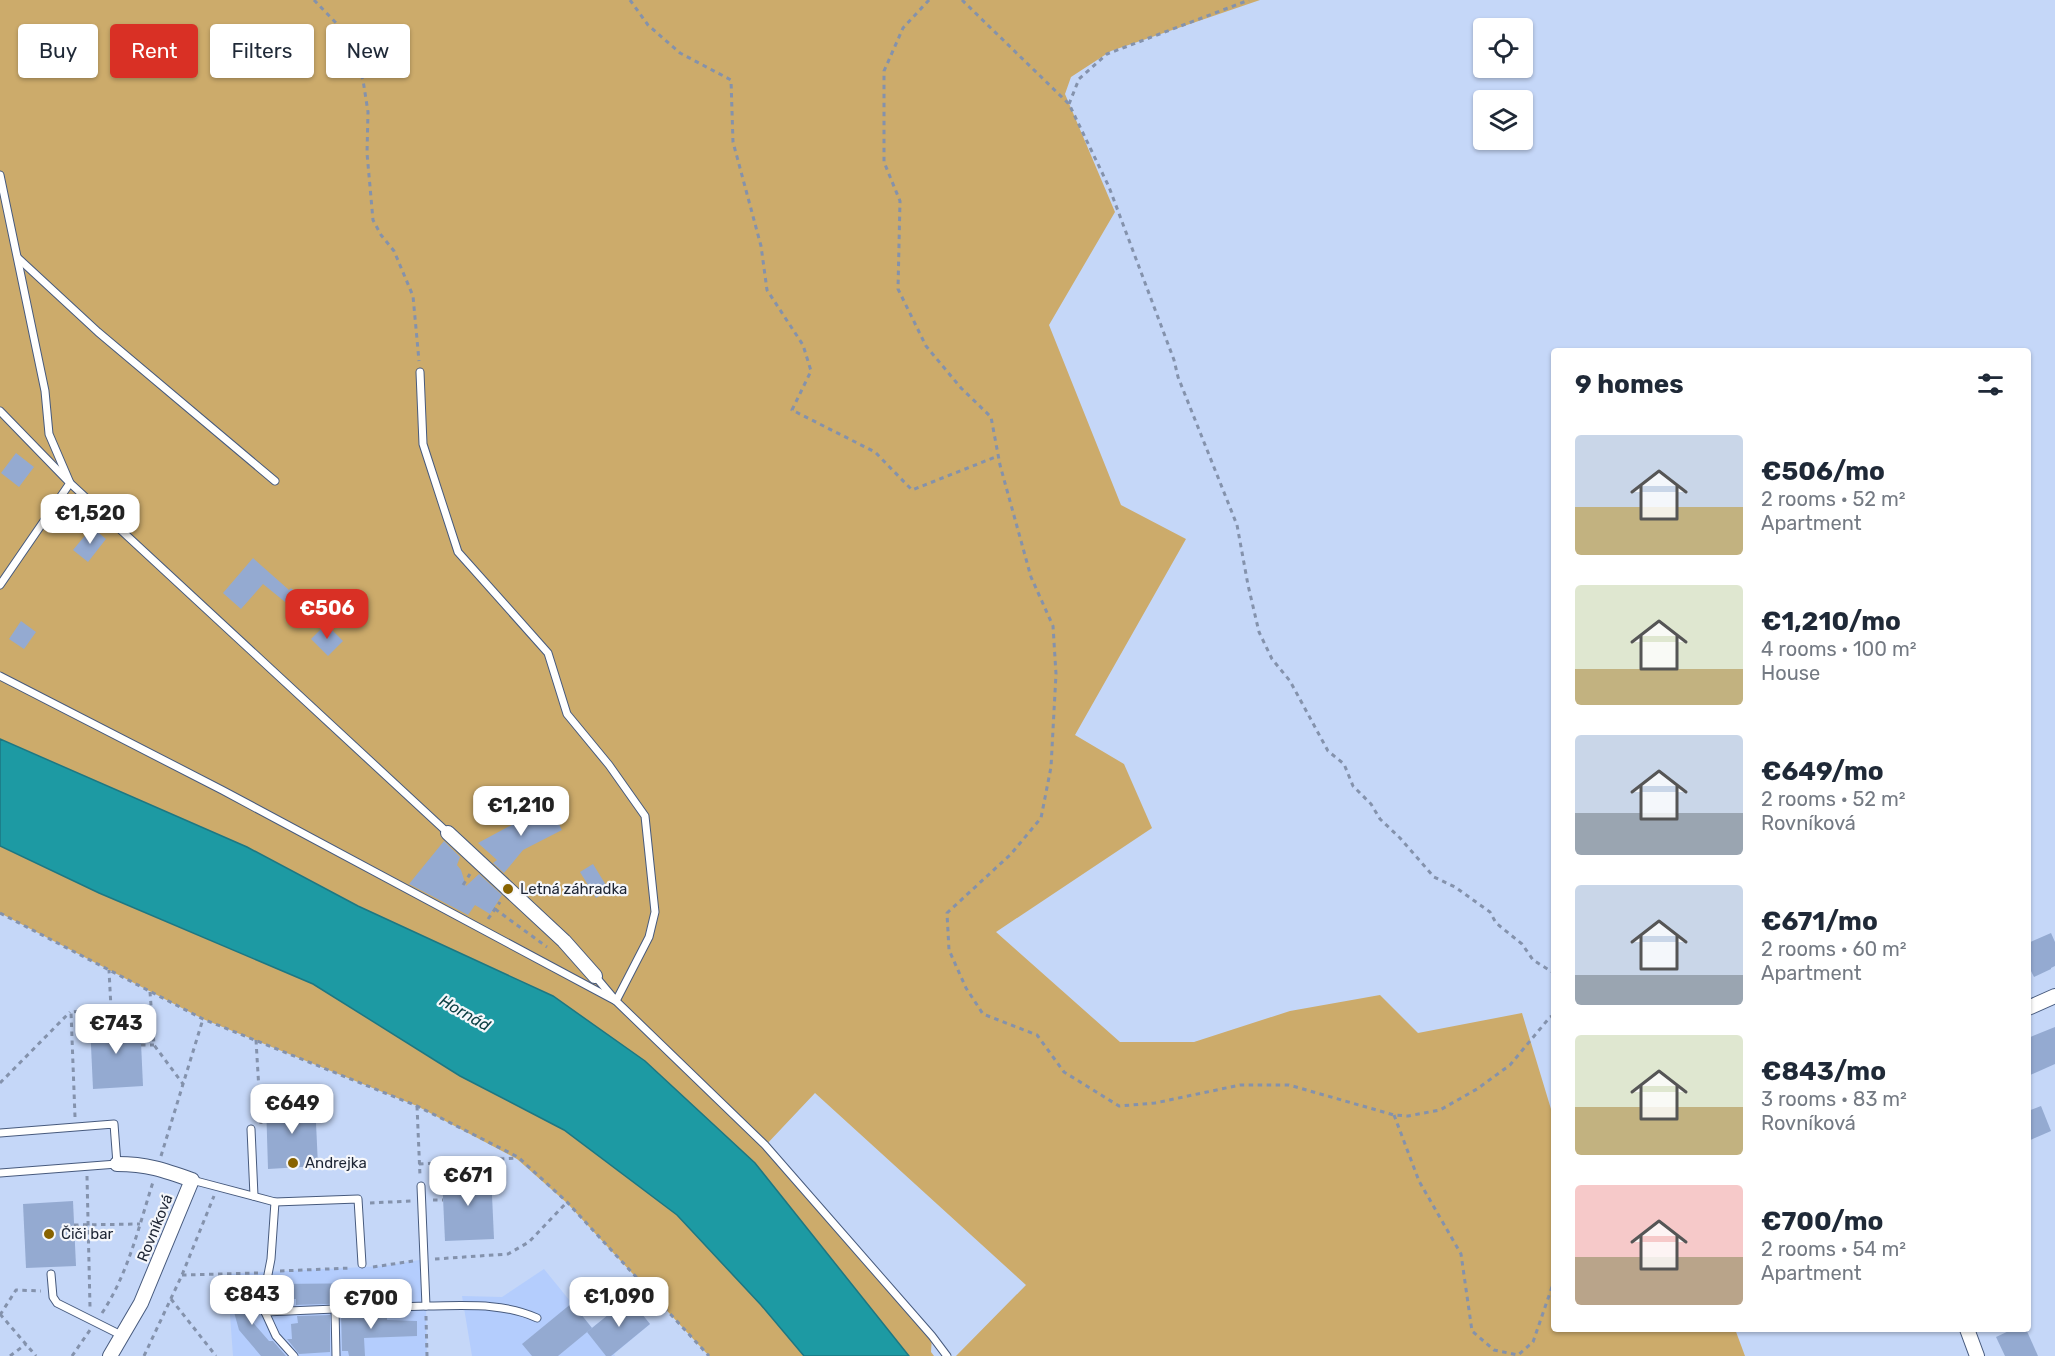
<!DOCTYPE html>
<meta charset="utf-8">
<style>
body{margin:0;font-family:Rubik,sans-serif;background:#f6f6f7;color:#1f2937;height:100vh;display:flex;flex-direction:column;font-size:22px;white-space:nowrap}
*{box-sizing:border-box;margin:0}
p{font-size:20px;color:#747a83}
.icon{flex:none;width:33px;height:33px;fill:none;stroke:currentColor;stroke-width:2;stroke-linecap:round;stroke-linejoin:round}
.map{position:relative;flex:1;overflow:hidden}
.details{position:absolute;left:1551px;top:348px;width:480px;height:984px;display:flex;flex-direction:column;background:#fff;border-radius:6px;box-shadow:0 2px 4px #0004}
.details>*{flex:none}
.hud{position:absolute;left:18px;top:24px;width:570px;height:54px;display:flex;gap:12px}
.fabs{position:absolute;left:1473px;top:18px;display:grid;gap:12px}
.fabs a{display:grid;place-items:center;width:60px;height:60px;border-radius:6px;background:#fff;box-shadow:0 2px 4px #0004;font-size:30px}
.price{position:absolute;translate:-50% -51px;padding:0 14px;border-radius:12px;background:#fff;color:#222;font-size:20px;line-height:39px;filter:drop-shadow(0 2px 3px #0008)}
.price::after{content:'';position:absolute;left:50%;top:36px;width:18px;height:14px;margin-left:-9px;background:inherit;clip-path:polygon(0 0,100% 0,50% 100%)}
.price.active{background:#d93025;color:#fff}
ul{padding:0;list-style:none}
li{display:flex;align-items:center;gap:18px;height:150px;padding:0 24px}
li span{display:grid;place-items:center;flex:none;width:168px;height:120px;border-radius:6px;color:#555}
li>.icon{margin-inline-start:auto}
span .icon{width:72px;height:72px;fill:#fffc;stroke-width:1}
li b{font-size:26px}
h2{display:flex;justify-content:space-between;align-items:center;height:72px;padding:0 24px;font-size:26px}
.pill{padding:0 21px;border-radius:6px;background:#fff;box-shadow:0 2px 4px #0004;font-size:21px;line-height:54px}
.pill.active{background:#d93025;color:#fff}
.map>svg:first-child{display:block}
.built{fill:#b4cdfd}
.green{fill:#ccab6b}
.water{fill:#1d9aa3;stroke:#1d7782;stroke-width:1.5}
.building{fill:#94aad1}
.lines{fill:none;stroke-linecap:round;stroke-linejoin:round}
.service-casing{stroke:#475a7d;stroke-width:9}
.minor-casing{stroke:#475a7d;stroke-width:16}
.path{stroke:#8492ac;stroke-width:3;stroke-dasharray:4.5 4.5;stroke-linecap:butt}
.service{stroke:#fff;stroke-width:7}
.minor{stroke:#fff;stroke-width:14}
.poi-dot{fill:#886300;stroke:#f5f7fb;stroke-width:2}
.labels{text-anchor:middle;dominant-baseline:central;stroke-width:4.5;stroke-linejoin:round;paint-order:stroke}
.poi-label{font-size:15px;fill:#1d2534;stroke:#f5f7fb;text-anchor:start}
.street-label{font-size:15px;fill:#1d2534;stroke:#f5f7fb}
.water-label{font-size:16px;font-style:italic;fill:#0e4145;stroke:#f5f7fb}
</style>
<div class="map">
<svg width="2055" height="1356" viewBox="0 0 2055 1356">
<rect width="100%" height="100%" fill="#c5d7f8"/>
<g class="built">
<path d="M425,1259L427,1356H233L227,1274L384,1266Z"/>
<path d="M544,1269L592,1328L629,1298L650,1324L614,1354L615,1356H472L462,1296L502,1297Z"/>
</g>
<g class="green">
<path d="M0,0H1260L1111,51L1071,77L1065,94L1115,212L1049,325L1121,505L1186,539L1075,735L1124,764L1152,828L996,932L1120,1042H1194L1290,1011L1380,995L1418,1033L1522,1013L1554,1119V1329H1735L1745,1356H956L1026,1285L815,1093L765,1146L932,1336L931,1352L934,1356H909L755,1163L645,1061L553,996L358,906L247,847L0,739Z"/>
<path d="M0,846L99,893L313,984L460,1076L564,1130L677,1215L761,1305L804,1356H709L567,1203L517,1159L417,1106L203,1019L0,913Z"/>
</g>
<path class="water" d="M0,739L247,847L358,906L553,996L645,1061L755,1163L909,1356H804L761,1305L677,1215L564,1130L460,1076L313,984L99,893L0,846Z"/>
<g class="building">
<path d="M16,453L34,467L19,487L1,473Z"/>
<path d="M92,527L106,539L88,562L73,550Z"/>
<path d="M253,558L289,590L291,588L304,600L295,610L263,584L241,609L223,593Z"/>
<path d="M21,621L36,632L24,649L9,639Z"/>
<path d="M326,624L343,641L328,656L311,639Z"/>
<path d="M549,805L562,830L523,850L504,873L493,863L497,860L478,843Z"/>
<path d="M444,841L460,857L457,865L461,870L466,886L479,874L502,895L490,914L475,905L468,915L409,884Z"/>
<path d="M593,864L609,890L596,898L580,872Z"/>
<path d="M2051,933L2055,942V966L2051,968V969L2034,977L2028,965V943Z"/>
<path d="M140,1021L143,1086L93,1089L90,1024Z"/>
<path d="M2055,1027V1064L2028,1076V1038Z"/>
<path d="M315,1101L318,1166L268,1169L266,1103Z"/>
<path d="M2041,1106L2051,1131L2028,1141V1111Z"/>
<path d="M491,1173L494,1239L445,1241L442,1176Z"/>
<path d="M73,1201L76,1266L26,1268L23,1204Z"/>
<path d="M386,1283L387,1302L296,1305V1299H275L274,1284Z"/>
<path d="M248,1287L250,1319L269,1341H273L286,1356H261L239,1330L234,1312L233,1288Z"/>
<path d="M629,1298L650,1324L611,1356H606L587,1332Z"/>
<path d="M572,1303L592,1328L558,1356H532L522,1344Z"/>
<path d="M387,1313V1320L417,1321V1336L364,1338L365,1356H349L348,1351H342L341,1314Z"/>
<path d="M330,1315V1352L299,1354L287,1339H292L291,1324L298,1323L297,1316Z"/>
<path d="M2013,1329H2026L2038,1356H2005L1996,1337Z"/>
</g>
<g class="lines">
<defs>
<g id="service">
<path d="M0,175L45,391L49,434L70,483L0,585"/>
<path d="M18,258L98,332L275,481"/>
<path d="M420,372L423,444L458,552L548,653L567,714L609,765L645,816L655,912L649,937L616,1001L595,976"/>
<path d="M0,411L70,483L448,833"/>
<path d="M0,676L222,790L616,1001L765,1145L932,1336L947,1356"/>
<path d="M251,1129L254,1196"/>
<path d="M0,1133L114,1124L117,1164L0,1173"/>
<path d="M192,1180L275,1202L358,1199L362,1264"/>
<path d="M275,1202L271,1259L265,1290V1312L276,1336L294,1356"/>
<path d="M51,1274L53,1297L57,1303L123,1336"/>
<path d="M426,1306C463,1306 502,1302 537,1318"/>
<path d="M265,1312L335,1309"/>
<path d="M336,1356L335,1309L426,1306L421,1186"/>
</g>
<g id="minor">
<path d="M448,833L564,941L595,976"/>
<path d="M2028,1008L2055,996"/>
<path d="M1967,1329L1977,1356"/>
<path d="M110,1356L141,1303L192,1180C164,1170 147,1164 117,1164"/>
</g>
</defs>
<use href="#service" class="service-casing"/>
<use href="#minor" class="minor-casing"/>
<g class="path">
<path d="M314,0L340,27L353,50L363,80L368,112L367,153L373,220L381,235L394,251L413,296L419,361"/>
<path d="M630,0L648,25L680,53L731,80L733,142L761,246L767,290L803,345L811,371L792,410L875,452L912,490L998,456"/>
<path d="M929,0L903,28L884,71V162L900,201L898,289L926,346L961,388L991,417L1000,465L1031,577L1053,626L1056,674L1051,767L1041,818L1011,854L947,913L949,950L966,988L983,1014L1037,1035L1064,1072L1119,1106L1155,1103L1240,1085H1289L1394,1115L1408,1116L1440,1110L1477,1089L1510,1065L1550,1017L1554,1015"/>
<path d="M962,0L1069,104L1109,187L1174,360L1178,377L1237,525L1248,585L1259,632L1272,659L1290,681L1328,751L1344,764L1353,786L1371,804L1380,819L1400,838L1434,877L1455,887L1490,912L1496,923L1522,944L1533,960L1554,973"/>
<path d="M1069,104L1079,79L1107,54L1249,0"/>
<path d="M463,885L470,874"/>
<path d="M495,909L547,947"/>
<path d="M0,913L203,1019L417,1106L518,1157L567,1202L709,1356"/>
<path d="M488,919L500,902"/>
<path d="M150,992L154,1045L183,1084"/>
<path d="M256,1040L261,1124"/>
<path d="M141,1045H154"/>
<path d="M0,1083L70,1012"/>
<path d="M417,1106L420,1176"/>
<path d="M1394,1115L1419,1181L1461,1254L1472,1331L1494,1350L1518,1355L1533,1342L1554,1281"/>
<path d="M75,1117L71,1012L111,1008L109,970"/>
<path d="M161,1156L203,1019"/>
<path d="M419,1164L516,1158"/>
<path d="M87,1176L90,1307"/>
<path d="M433,1200H443"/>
<path d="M370,1203L411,1201"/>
<path d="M74,1225L140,1224"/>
<path d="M435,1259L508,1254L529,1242L567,1202"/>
<path d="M373,1267L413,1261"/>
<path d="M280,1271L351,1268"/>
<path d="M182,1275L258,1273"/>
<path d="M171,1299L216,1356"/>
<path d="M102,1313C128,1274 139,1226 153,1182"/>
<path d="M0,1314L36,1356"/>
<path d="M0,1315L16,1290L41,1291"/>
<path d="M426,1316L427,1356"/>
<path d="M10,1356L26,1344"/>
<path d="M72,1356L90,1330"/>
<path d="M144,1356L182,1275L214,1196"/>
</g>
<use href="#service" class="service"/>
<use href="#minor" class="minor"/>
</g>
<g class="poi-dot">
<circle cx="508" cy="889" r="6"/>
<circle cx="293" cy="1163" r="6"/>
<circle cx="49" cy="1234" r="6"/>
</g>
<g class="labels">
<g class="poi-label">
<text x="520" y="889">Letná záhradka</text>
<text x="305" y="1163">Andrejka</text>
<text x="61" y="1234">Čiči bar</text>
</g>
<g class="street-label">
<text transform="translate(155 1228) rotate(-68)">Rovníková</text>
</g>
<g class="water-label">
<text transform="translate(465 1013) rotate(30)">Hornád</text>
</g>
</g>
</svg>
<div class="fabs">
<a><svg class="icon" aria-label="locate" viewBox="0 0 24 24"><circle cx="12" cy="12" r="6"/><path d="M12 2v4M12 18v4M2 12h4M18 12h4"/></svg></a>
<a><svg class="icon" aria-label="layers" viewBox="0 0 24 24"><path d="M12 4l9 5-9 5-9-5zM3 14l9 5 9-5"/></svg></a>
</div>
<b class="price" style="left:90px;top:545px">€1,520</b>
<b class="price active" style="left:327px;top:640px">€506</b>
<b class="price" style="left:521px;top:837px">€1,210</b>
<b class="price" style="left:116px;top:1055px">€743</b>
<b class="price" style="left:292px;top:1135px">€649</b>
<b class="price" style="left:468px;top:1207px">€671</b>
<b class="price" style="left:252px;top:1326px">€843</b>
<b class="price" style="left:619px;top:1328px">€1,090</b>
<b class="price" style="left:371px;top:1330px">€700</b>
<div class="hud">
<a class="pill">Buy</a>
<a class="pill active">Rent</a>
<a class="pill">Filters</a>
<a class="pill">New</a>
</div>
<section class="details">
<h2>9 homes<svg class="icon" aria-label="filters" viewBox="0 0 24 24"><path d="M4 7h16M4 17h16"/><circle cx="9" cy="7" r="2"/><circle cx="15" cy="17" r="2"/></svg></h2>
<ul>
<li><span style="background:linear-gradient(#c9d6e8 60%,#c2b280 0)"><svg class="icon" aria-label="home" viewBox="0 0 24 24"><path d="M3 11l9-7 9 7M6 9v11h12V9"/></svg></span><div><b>€506/mo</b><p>2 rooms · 52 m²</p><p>Apartment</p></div></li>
<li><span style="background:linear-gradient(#dfe7d0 70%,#c2b280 0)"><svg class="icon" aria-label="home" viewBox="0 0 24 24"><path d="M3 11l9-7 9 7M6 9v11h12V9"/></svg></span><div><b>€1,210/mo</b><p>4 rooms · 100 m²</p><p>House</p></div></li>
<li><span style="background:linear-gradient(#c9d6e8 65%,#9aa5b1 0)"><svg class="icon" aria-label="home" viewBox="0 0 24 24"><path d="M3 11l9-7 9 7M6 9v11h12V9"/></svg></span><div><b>€649/mo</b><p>2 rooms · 52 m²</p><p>Rovníková</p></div></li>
<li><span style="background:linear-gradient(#c9d6e8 75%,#9aa5b1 0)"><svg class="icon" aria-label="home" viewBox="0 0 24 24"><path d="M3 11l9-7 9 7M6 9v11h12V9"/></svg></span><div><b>€671/mo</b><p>2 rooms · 60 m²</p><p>Apartment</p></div></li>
<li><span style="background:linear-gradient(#dfe7d0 60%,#c2b280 0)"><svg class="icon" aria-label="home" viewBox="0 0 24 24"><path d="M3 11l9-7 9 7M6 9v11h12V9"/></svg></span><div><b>€843/mo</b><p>3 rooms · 83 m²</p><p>Rovníková</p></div></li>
<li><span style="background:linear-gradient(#f6c9c9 60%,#b9a48a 0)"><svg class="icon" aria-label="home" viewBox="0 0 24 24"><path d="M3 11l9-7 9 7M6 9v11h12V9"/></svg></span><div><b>€700/mo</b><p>2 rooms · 54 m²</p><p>Apartment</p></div></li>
</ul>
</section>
</div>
